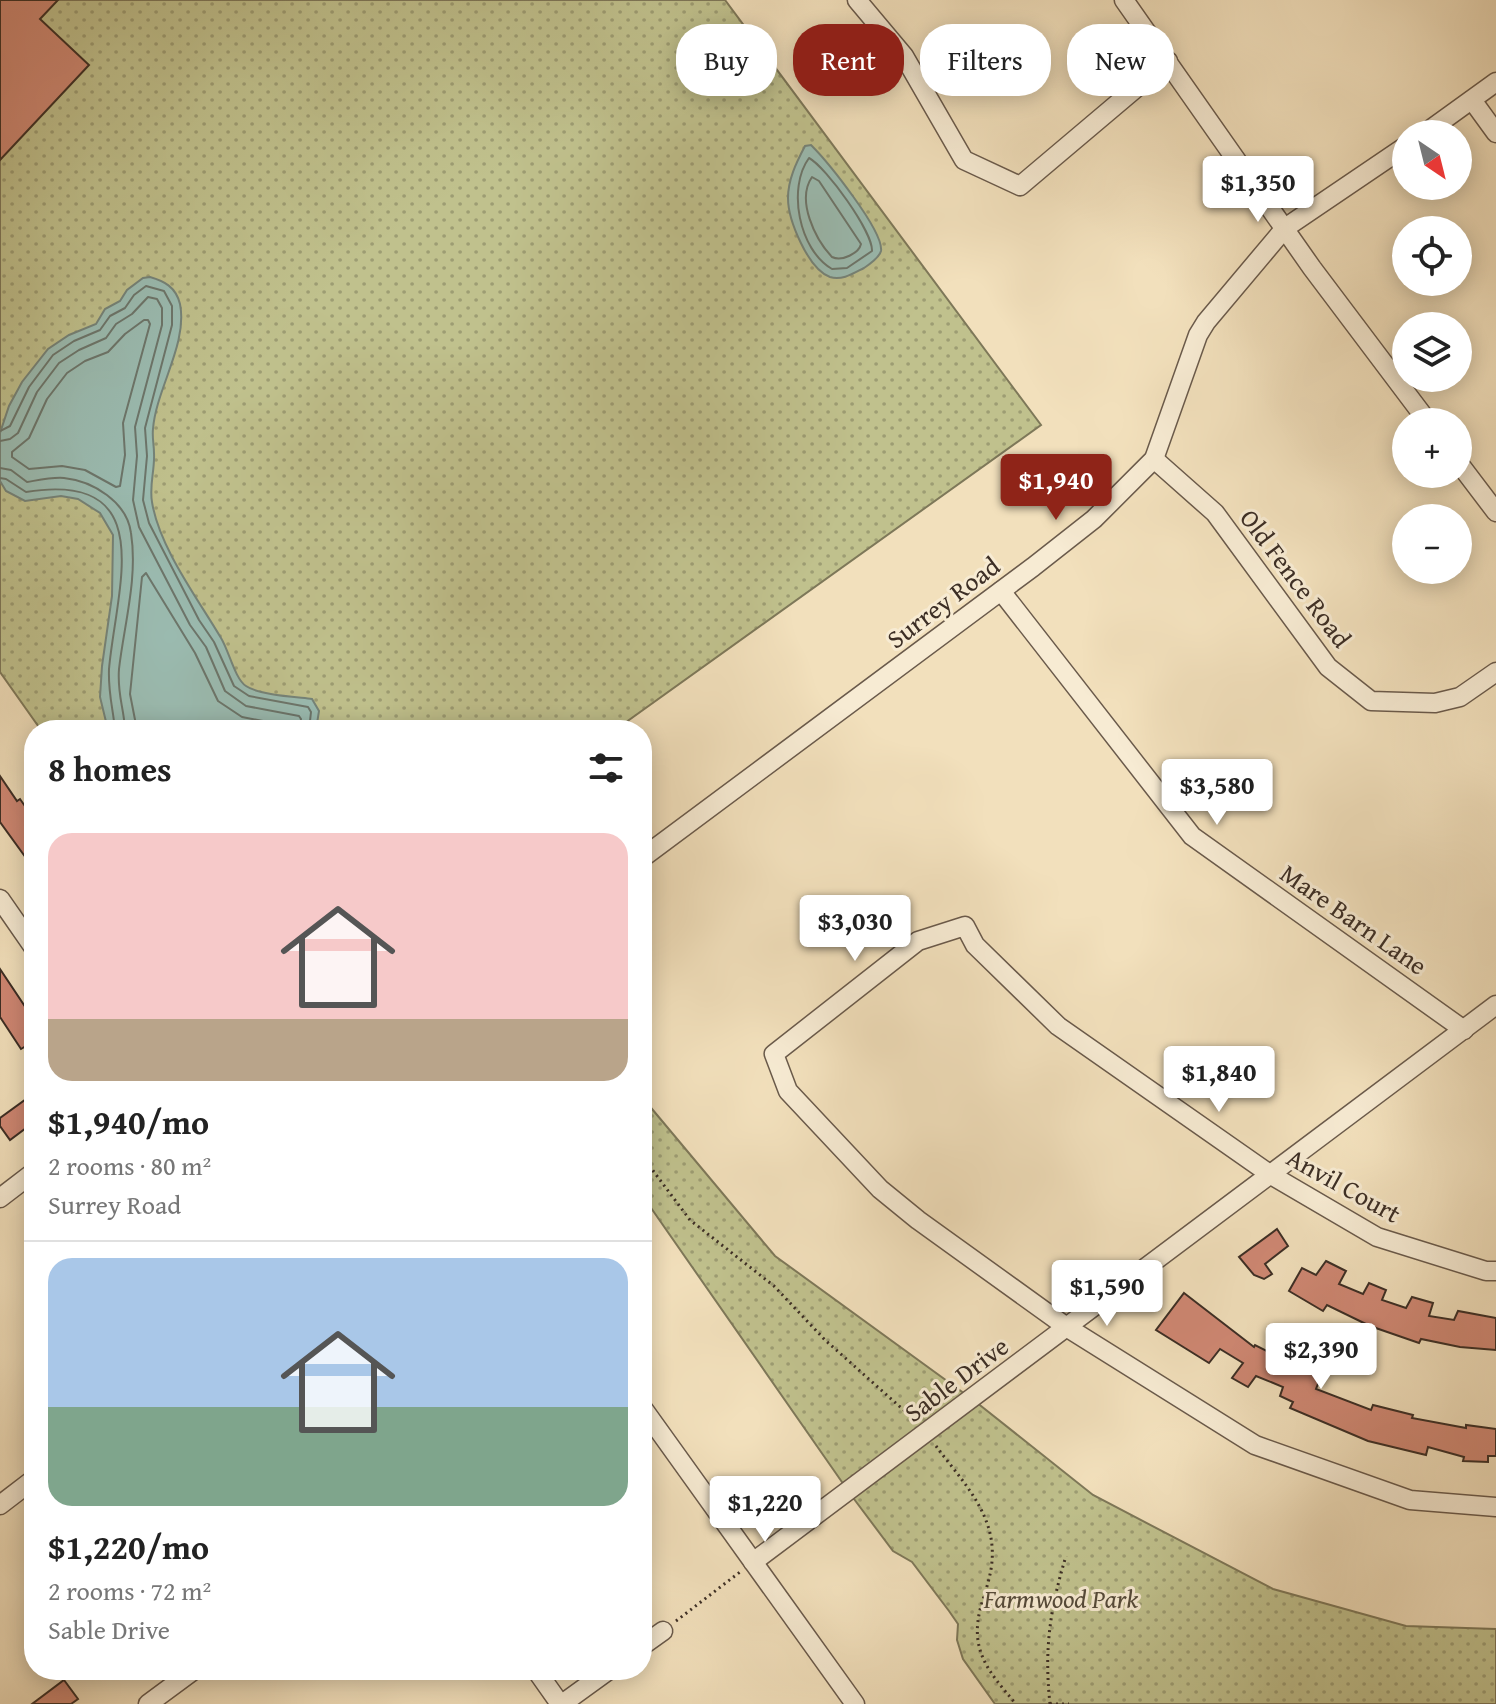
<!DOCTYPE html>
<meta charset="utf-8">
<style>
body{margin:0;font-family:"Gentium Book Plus",serif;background:#f6f6f6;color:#222;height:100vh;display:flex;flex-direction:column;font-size:30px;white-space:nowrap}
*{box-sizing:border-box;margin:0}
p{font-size:26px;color:#767676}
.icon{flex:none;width:44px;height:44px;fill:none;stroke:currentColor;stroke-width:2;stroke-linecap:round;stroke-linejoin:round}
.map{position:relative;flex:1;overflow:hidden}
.drawer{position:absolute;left:24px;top:720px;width:628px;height:960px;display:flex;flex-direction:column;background:#fff;border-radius:32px;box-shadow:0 4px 20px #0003}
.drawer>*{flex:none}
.guide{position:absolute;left:676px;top:24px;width:700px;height:72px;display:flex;gap:16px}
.needle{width:52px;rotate:145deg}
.controls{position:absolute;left:1392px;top:120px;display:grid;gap:16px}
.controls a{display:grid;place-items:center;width:80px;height:80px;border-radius:50%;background:#fff;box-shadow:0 4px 20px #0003;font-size:40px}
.price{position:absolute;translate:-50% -68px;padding:0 18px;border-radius:8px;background:#fff;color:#222;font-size:26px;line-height:52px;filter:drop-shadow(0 2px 4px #0008)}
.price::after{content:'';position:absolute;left:50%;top:48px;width:24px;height:18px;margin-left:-12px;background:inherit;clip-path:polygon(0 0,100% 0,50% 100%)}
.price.on{background:#8f2418;color:#fff}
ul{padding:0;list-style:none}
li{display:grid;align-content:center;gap:16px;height:424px;padding:0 24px}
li+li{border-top:2px solid #e0e0e0}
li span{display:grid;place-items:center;height:248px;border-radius:24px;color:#555}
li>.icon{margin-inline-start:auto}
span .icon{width:144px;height:144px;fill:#fffc;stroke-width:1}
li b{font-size:34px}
h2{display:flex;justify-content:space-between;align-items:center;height:96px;padding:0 24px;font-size:34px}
.chip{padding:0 28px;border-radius:32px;background:#fff;box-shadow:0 4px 20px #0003;font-size:28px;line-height:72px}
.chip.on{background:#8f2418;color:#fff}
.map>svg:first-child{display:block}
.green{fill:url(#green-dots);stroke:#7e7859;stroke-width:2}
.water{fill:#9bbdb3;stroke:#75847a;stroke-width:2}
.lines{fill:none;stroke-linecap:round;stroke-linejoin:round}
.shore{stroke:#6c766c;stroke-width:2}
.building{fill:#d08874;stroke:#3c2e25;stroke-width:2}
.minor-casing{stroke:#6a5a4b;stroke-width:21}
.path{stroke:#3c2e25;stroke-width:3;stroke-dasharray:2 4;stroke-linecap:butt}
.minor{stroke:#f7ebd3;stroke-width:18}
.labels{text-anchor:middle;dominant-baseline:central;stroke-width:6;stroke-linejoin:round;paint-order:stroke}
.street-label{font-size:26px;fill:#3c2e25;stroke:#f7ebd3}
.park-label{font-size:26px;font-style:italic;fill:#564b3a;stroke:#f7ebd3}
</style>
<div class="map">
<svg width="1496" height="1704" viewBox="0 0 1496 1704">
<defs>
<pattern id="green-dots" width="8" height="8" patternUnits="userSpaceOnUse" patternTransform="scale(2)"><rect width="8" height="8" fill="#c0c18d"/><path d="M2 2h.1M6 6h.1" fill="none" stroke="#9d9d73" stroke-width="1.8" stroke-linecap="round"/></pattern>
</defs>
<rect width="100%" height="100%" fill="#f2e0bc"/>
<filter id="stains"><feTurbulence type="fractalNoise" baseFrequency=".0025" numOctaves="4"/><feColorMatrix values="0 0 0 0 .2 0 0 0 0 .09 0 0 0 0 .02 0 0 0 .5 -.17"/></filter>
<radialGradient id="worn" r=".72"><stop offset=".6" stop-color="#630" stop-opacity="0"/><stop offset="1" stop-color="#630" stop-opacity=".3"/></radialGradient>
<g class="green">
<path d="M0,0H725L1041,425L615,730H41L0,672Z"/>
<path d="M642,1097L775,1256L976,1402L1093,1495L1273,1589L1406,1626L1496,1629V1704H995L963,1659L957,1640L958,1624L949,1611L912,1562L893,1551L851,1495L642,1195Z"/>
</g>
<g class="water">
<path d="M811,145C827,161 884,231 881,251C879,258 870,264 864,268C854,273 842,281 830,277C808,269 788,220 788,198C788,180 796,163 805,146Z"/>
<path d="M150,277C164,281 176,287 180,304C188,344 156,389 153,429C152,437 154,445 154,453C155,470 149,485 152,502C159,547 198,599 221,638C229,651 235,679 246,686C259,695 296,697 312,699L319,711L316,730H108L100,697L102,666L112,596L113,535L100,513L78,499L61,496L25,501L6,491L0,481V433L9,406L22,382L48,349L69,335L96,324L105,309L120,301L127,290L143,278Z"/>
</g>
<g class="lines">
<g class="shore">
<path d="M809,158C826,167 873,232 872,251L847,268L832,269C799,250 787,188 809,158Z"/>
<path d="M812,177L819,181L861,244C859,253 842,262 832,257C815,239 796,200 812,177Z"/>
<path d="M144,320H148L150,324L123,423L125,455L120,486L116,487L85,470L62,466L29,469L12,457V452L29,438L47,399L67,373L85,361L108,352L125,334Z"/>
<path d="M0,431L10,426L29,387L53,355L74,341L100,330L110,316L125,308L134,295L146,286L164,291L172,306V325L145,428L147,456L143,500L149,523L199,620L214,642L234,686L249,696L308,707L311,712L309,730"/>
<path d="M0,441L10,439L18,433L37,392L59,363L79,350L106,338L116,324L132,314L148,297L157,299L162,308V325L135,427L137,456L133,500L139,527L190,625L206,647L225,691L246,706L299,716L301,719L299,730"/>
<path d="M0,468L11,470L27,482C39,480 52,477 64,478C93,481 127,502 131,533C138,578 124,625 119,669C117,695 124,707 125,730"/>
<path d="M0,478L6,479L26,492C161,470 116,589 109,669C108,693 113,708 115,730"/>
<path d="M137,730L130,694L142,577L146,573L195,653L218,701L242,717L284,725L287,730"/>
</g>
</g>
<g class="building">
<path d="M0,0H58L40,19L89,65L0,160Z"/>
<path d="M0,776L17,801L20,799L34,819V869L0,822Z"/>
<path d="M0,969L34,1020V1057L26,1046L21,1049L0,1017Z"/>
<path d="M29,1097L34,1104V1122L10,1140L0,1126V1118Z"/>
<path d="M1277,1229L1288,1246L1265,1264L1272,1274L1264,1279L1254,1275L1239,1257Z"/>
<path d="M1326,1261L1346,1271L1339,1284L1363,1294L1369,1283L1386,1290L1382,1300L1406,1308L1412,1297L1433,1303L1429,1316L1454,1320L1458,1311L1496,1318V1350L1460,1347L1421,1339L1419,1343L1370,1326L1327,1305L1323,1311L1289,1291L1302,1268L1316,1275Z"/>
<path d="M1184,1293L1254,1347L1255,1345L1302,1369L1303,1366L1322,1374L1316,1389L1371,1410L1373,1405L1413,1415L1412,1418L1466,1428V1425L1496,1429V1456H1488V1462L1463,1461L1464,1457L1428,1447L1426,1455L1368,1441L1290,1408L1293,1402L1280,1396L1283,1387L1256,1376L1248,1387L1232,1378L1243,1363L1220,1349L1209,1363L1156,1330Z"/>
<path d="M64,1680L78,1699L71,1704H32Z"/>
</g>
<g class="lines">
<defs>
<g id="minor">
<path d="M857,0L904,56L964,160L1020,186L1168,61"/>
<path d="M1124,0L1312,268L1428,422"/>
<path d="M1472,100L1496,133"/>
<path d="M1424,134L1496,82"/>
<path d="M1154,459L1215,513L1328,667L1371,701L1435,703L1460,697L1496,672"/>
<path d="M1458,462L1496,512"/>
<path d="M1001,591L1192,836L1464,1030"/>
<path d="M642,858L1033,567L1094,519L1154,459L1198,335L1206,322L1285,228L1406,146"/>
<path d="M0,899L34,948"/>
<path d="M0,1198L34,1172"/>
<path d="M1496,1271H1486L1377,1237L1271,1175L1058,1026L975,945L965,926L918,941L774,1054L788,1091L880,1189L918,1220L1068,1328L1255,1445L1410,1500L1496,1507"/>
<path d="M642,1407L855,1704"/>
<path d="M0,1505L34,1479"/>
<path d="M753,1562L1496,1005"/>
<path d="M642,1646L663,1631"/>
<path d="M536,1670L560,1704"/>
<path d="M148,1704L194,1670"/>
<path d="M562,1704L609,1670"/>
</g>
</defs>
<use href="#minor" class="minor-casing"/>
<g class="path">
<path d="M642,1156L690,1220L774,1286L825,1340L916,1421"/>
<path d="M936,1446C958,1476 989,1507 992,1546C994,1568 987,1586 981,1606C969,1650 988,1671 1016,1704"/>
<path d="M676,1621L740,1572"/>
<path d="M1050,1704C1044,1649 1050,1609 1066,1556"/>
<path d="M1050,1704H1069"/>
</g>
<use href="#minor" class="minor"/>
</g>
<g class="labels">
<g class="street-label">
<text transform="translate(1296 578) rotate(53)">Old Fence Road</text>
<text transform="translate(943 602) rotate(-37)">Surrey Road</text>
<text transform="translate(1354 919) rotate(35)">Mare Barn Lane</text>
<text transform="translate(1344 1185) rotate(29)">Anvil Court</text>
<text transform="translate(956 1379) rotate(-37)">Sable Drive</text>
</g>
<g class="park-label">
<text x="1061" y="1598">Farmwood Park</text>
</g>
</g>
<rect width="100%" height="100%" filter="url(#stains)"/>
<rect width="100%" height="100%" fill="url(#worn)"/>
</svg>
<div class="controls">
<a><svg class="needle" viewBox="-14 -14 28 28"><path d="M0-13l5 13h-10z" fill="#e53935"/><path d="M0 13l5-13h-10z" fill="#767676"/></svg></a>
<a><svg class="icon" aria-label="locate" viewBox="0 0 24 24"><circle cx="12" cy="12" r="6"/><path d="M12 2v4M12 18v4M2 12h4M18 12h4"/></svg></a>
<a><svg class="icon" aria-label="layers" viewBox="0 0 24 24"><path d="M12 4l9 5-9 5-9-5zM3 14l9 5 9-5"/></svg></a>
<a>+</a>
<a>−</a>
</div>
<b class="price" style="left:1258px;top:224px">$1,350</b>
<b class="price on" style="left:1056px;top:522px">$1,940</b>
<b class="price" style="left:1217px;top:827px">$3,580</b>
<b class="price" style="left:855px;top:963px">$3,030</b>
<b class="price" style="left:1219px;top:1114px">$1,840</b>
<b class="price" style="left:1107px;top:1328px">$1,590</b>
<b class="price" style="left:1321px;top:1391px">$2,390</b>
<b class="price" style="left:765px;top:1544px">$1,220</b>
<div class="guide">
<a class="chip">Buy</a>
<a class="chip on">Rent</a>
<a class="chip">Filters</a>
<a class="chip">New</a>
</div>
<section class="drawer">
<h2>8 homes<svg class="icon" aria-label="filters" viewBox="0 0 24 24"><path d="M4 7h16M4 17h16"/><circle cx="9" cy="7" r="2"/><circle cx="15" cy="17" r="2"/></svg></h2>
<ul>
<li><span style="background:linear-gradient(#f6c9c9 75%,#b9a48a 0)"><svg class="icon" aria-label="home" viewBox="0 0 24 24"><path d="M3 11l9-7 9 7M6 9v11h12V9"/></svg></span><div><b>$1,940/mo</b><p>2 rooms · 80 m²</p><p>Surrey Road</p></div></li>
<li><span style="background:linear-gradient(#a9c7e8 60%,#7fa58c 0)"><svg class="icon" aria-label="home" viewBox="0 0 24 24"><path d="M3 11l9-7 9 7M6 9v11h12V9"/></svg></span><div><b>$1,220/mo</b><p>2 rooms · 72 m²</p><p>Sable Drive</p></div></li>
</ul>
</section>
</div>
